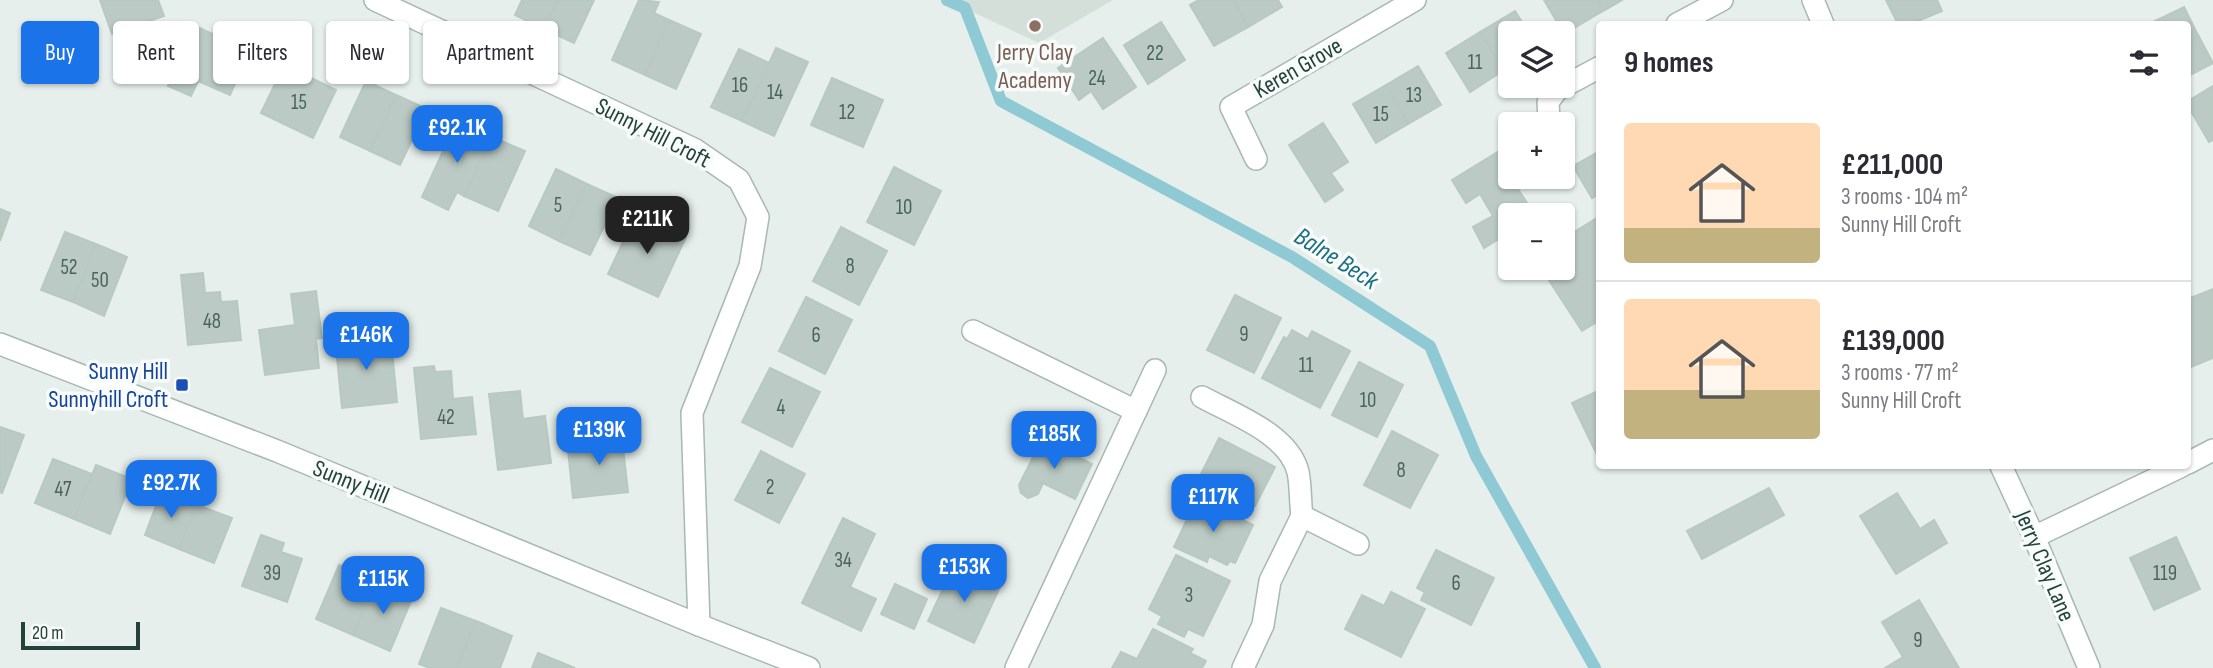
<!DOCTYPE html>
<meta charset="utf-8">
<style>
body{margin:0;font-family:"Sofia Sans Condensed",sans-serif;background:#f2f2f3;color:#2b2b33;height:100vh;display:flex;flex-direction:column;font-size:26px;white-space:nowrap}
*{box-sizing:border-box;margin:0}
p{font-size:23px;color:#7c7c81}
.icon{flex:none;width:38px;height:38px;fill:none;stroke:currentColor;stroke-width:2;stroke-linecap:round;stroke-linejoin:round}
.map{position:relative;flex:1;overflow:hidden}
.panel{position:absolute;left:1596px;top:21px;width:595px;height:448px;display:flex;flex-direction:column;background:#fff;border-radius:7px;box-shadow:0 2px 5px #0004}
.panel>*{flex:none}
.hud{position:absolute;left:21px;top:21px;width:665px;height:63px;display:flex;gap:14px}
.fabs{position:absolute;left:1498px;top:21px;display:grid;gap:14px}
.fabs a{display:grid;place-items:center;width:77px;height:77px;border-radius:7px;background:#fff;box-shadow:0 2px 5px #0004;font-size:35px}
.scale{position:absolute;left:21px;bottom:18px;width:119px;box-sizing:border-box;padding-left:7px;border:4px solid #24423a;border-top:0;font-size:19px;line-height:24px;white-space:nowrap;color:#24423a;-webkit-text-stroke:5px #f7fbf9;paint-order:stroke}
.price{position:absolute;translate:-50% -60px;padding:0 16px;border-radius:14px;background:#1a73e8;color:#fff;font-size:23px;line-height:46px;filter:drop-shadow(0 2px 4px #0008)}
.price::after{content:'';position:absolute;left:50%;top:42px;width:21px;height:16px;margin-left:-10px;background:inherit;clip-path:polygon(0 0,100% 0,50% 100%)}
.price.selected{background:#222;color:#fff}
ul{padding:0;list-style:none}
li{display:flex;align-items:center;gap:21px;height:175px;padding:0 28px}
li+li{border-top:2px solid #e1e1e2}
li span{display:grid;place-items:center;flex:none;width:196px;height:140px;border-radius:7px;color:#555}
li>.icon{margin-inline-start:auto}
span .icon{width:84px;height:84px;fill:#fffc;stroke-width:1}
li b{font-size:30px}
h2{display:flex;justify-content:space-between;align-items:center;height:84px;padding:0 28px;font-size:30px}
.pill{padding:0 24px;border-radius:7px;background:#fff;box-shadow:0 2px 5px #0004;font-size:24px;line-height:63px}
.pill.selected{background:#1a73e8;color:#fff}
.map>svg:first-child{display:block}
.built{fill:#d4dfda}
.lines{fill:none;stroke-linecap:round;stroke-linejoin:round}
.stream{stroke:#8ec9d4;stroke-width:12}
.building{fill:#bbcac4;stroke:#b8c9c2;stroke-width:2}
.minor-casing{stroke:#a8b8b2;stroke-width:24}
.minor{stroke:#fff;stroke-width:21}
.education-dot{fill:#8d6e63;stroke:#f7fbf9;stroke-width:2.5}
.transit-dot{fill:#1a4fb4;stroke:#f7fbf9;stroke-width:2.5}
.labels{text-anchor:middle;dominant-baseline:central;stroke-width:7;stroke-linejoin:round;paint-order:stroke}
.number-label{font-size:21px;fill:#4a645c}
.education-label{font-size:24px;fill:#785e54;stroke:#f7fbf9}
.street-label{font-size:24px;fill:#24423a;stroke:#f7fbf9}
.transit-label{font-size:24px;fill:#164399;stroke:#f7fbf9;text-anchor:end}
.water-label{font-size:26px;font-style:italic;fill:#1c6f80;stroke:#f7fbf9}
</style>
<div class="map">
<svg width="2213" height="668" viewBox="0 0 2213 668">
<rect width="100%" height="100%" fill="#e6efeb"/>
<path class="built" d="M947,0H1113L1039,43Z"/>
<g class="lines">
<path class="stream" d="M947,0L965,8L1001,101L1292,257L1430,346L1476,456L1595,668"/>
</g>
<g class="building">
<path d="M100,0H158L164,16L112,34Z"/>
<path d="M522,0H558L544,29L515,15Z"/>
<path d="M558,0H594L574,43L544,29Z"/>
<path d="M639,0L659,2L654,13L669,20L645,75L612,60Z"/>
<path d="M1199,0H1233L1248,27L1214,46L1190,5Z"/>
<path d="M1233,0H1278L1282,7L1248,27Z"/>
<path d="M1544,0H1597L1603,11L1564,34Z"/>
<path d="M1597,0H1622L1603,11Z"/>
<path d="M1886,0H1937L1942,11L1911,24H1898Z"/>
<path d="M2184,7L2198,35L2188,41V24H2149Z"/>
<path d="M1515,11L1529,33H1510V67L1504,70L1480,32Z"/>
<path d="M669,20L701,34L676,89L645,75Z"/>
<path d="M1161,22L1185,60L1148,84L1124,45Z"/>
<path d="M195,26L250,51L230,95L198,81L191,96L168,86Z"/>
<path d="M1480,32L1504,70L1470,92L1446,53Z"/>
<path d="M2198,35L2213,63L2188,76V41Z"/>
<path d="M1103,38L1136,87L1103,109L1091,91L1079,100L1058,68Z"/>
<path d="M776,48L808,62L774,136L742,121Z"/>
<path d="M739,49L769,63L742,121L711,107Z"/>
<path d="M284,65L336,90L313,138L261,113Z"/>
<path d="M1418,66L1441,105L1408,124L1386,85Z"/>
<path d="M832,78L883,100L863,147L811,125Z"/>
<path d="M366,81L396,95L370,151L340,137Z"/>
<path d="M1386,85L1408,124L1376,143L1353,104Z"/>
<path d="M2213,86V140L2209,142L2188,106V101Z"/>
<path d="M396,95L427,109L400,165L370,151Z"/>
<path d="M457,121L492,137L464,196L457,192L448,210L422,197Z"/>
<path d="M1323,123L1348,162L1331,173L1343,190L1325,202L1289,145Z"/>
<path d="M492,137L525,151L498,211L464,196Z"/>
<path d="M1506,147L1510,154V177L1535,215H1510V232L1484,248L1473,227L1493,216L1480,194L1466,203L1452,180Z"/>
<path d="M1600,151V193L1592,198L1573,166Z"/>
<path d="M894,167L941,191L914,245L867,222Z"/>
<path d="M556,169L587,184L559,241L529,226Z"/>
<path d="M587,184L618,198L590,255L559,241Z"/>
<path d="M0,209L10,213L0,241Z"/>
<path d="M636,214L686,237L658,297L608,274Z"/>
<path d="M1600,216V320L1582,331L1541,268H1563V239Z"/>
<path d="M841,227L887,251L859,305L813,281Z"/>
<path d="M65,232L96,244L73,302L41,290Z"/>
<path d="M96,244L127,257L104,316L73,302Z"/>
<path d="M203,273L205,293L220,292L221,302L237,301L241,340L188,345L181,275Z"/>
<path d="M2213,289V358L2191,367L2188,359V299Z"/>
<path d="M316,291L322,338L316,339L319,368L265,375L259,330L295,325L291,294Z"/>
<path d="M1235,295L1281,318L1254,373L1207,350Z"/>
<path d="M806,297L852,320L825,374L779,351Z"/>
<path d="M1292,330L1308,339L1312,331L1350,351L1320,408L1262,378L1284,337L1287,339Z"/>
<path d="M357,336L358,342L391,339L397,402L342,408L335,338Z"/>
<path d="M1359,362L1403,385L1377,437L1332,415Z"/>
<path d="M434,366L435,372L451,371L453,399L472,397L476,434L421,439L414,368Z"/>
<path d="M770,368L820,392L792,447L742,422Z"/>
<path d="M1600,390V461L1572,403Z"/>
<path d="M520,391L523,419L545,416L551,463L498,470L489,394Z"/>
<path d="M0,427L24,435L2,493L0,492Z"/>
<path d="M621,429L628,492L573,498L568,450L600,447L599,432Z"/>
<path d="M1392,431L1438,455L1410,508L1364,485Z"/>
<path d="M1219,438L1275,467L1255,506L1249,503L1247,507L1231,499L1228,506L1194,488Z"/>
<path d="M1042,439L1092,464L1075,499L1043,483L1038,494L1028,498L1021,493L1019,485Z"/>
<path d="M761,451L805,474L779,523L735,500Z"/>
<path d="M53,459L92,474L74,519L35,503Z"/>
<path d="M96,465L132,479L110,534L74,519Z"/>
<path d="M1769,488L1784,515L1702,559L1687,531Z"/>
<path d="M162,490L197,505L179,549L145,535Z"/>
<path d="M1897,493L1920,529L1934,520L1947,543L1896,574L1860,516Z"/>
<path d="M1197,498L1253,525L1235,563L1230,561L1227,565L1209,556L1207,562L1174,547Z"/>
<path d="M197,505L232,518L214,563L179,549Z"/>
<path d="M843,518L875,534L850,587L876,599L861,631L802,603Z"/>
<path d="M261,535L284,543L281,552L302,559L287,602L242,586Z"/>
<path d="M2176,537L2200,589L2154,610L2130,558Z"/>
<path d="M1436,550L1494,578L1471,625L1421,600L1425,592L1417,588Z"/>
<path d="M1176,555L1230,581L1203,636L1188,629L1184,637L1158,624L1162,616L1149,609Z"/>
<path d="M339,565L376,580L353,635L316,619Z"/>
<path d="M954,565L1000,587L974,643L928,621Z"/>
<path d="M376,580L413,596L390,651L353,635Z"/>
<path d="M895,584L927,599L914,629L881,614Z"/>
<path d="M1391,592L1425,609L1401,657L1345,629L1362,595L1384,606Z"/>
<path d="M1919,600L1959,668H1885L1903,657L1882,622Z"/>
<path d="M441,608L476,621L457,668H430L419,664Z"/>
<path d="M476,621L512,636L500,668H457Z"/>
<path d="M1153,629L1193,649L1190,653L1206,661L1202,668H1112L1121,652L1137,659Z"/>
<path d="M538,653L575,668H532Z"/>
</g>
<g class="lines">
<defs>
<g id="minor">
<path d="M375,0L694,149L739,180L758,217L750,266L692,413L699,625"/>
<path d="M1813,0L1823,24"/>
<path d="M1677,24L1722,0"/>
<path d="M1551,124L1549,120L1548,102L1557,90L1600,67"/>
<path d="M1256,159L1231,107L1415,0"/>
<path d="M973,331L1136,411"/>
<path d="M0,344L277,451L699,625L809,668"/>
<path d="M1202,397C1233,414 1289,434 1298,472C1301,486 1300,502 1302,516L1358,544"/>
<path d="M2188,463L2213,450"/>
<path d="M2001,466L2034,537L2089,668"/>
<path d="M2034,537L2182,466"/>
<path d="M1016,668L1155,370"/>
<path d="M1243,668L1263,625L1270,581L1302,516"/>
</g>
</defs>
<use href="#minor" class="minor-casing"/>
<use href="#minor" class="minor"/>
</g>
<circle class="education-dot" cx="1035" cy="26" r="7"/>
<rect class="transit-dot" x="175" y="378" width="14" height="14" rx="3.5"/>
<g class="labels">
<g class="number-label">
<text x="1155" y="53">22</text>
<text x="1475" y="62">11</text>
<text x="1097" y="78">24</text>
<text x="740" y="85">16</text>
<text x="775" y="92">14</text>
<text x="1414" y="95">13</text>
<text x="299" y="102">15</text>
<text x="847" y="112">12</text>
<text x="1381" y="114">15</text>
<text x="558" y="205">5</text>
<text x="904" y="207">10</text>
<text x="850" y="266">8</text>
<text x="69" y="267">52</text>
<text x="100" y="280">50</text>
<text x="212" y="321">48</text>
<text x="1244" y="334">9</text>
<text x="816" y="335">6</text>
<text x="1306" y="365">11</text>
<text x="1368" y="400">10</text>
<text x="781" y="407">4</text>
<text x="446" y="417">42</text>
<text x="1401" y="470">8</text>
<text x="770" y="487">2</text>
<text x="63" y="489">47</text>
<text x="843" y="560">34</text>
<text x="272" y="573">39</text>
<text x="2165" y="573">119</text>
<text x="1456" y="583">6</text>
<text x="1189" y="595">3</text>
<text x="1918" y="640">9</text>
</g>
<g class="education-label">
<text x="1035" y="52">Jerry Clay<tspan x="1035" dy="28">Academy</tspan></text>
</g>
<g class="street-label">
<text transform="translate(1298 68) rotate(-30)">Keren Grove</text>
<text transform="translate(653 133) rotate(27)">Sunny Hill Croft</text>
<text transform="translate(351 482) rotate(22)">Sunny Hill</text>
<text transform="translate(2045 566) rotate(67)">Jerry Clay Lane</text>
</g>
<g class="transit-label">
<text x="168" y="371">Sunny Hill<tspan x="168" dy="28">Sunnyhill Croft</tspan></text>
</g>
<g class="water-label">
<text transform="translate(1336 259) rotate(32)">Balne Beck</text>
</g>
</g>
</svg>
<div class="fabs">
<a><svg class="icon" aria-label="layers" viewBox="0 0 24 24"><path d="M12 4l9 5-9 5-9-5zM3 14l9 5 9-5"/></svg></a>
<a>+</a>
<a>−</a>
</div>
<div class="scale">20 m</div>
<b class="price" style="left:457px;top:165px">£92.1K</b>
<b class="price selected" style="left:647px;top:256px">£211K</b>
<b class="price" style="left:366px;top:372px">£146K</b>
<b class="price" style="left:599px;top:467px">£139K</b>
<b class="price" style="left:1054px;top:471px">£185K</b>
<b class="price" style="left:171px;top:520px">£92.7K</b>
<b class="price" style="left:1213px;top:534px">£117K</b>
<b class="price" style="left:964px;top:604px">£153K</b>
<b class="price" style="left:383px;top:616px">£115K</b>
<div class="hud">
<a class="pill selected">Buy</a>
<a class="pill">Rent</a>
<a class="pill">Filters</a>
<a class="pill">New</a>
<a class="pill">Apartment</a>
</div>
<section class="panel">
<h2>9 homes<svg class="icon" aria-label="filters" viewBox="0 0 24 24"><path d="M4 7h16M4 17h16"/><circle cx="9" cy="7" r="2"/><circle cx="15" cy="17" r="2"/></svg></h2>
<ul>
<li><span style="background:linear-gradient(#ffd9b3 75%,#c2b280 0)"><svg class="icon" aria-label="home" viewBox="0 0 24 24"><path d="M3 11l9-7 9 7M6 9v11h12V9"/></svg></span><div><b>£211,000</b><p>3 rooms · 104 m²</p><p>Sunny Hill Croft</p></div></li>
<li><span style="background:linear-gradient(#ffd9b3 65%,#c2b280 0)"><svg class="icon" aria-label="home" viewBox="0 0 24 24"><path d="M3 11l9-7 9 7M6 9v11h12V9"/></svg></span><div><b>£139,000</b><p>3 rooms · 77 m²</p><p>Sunny Hill Croft</p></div></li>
</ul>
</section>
</div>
